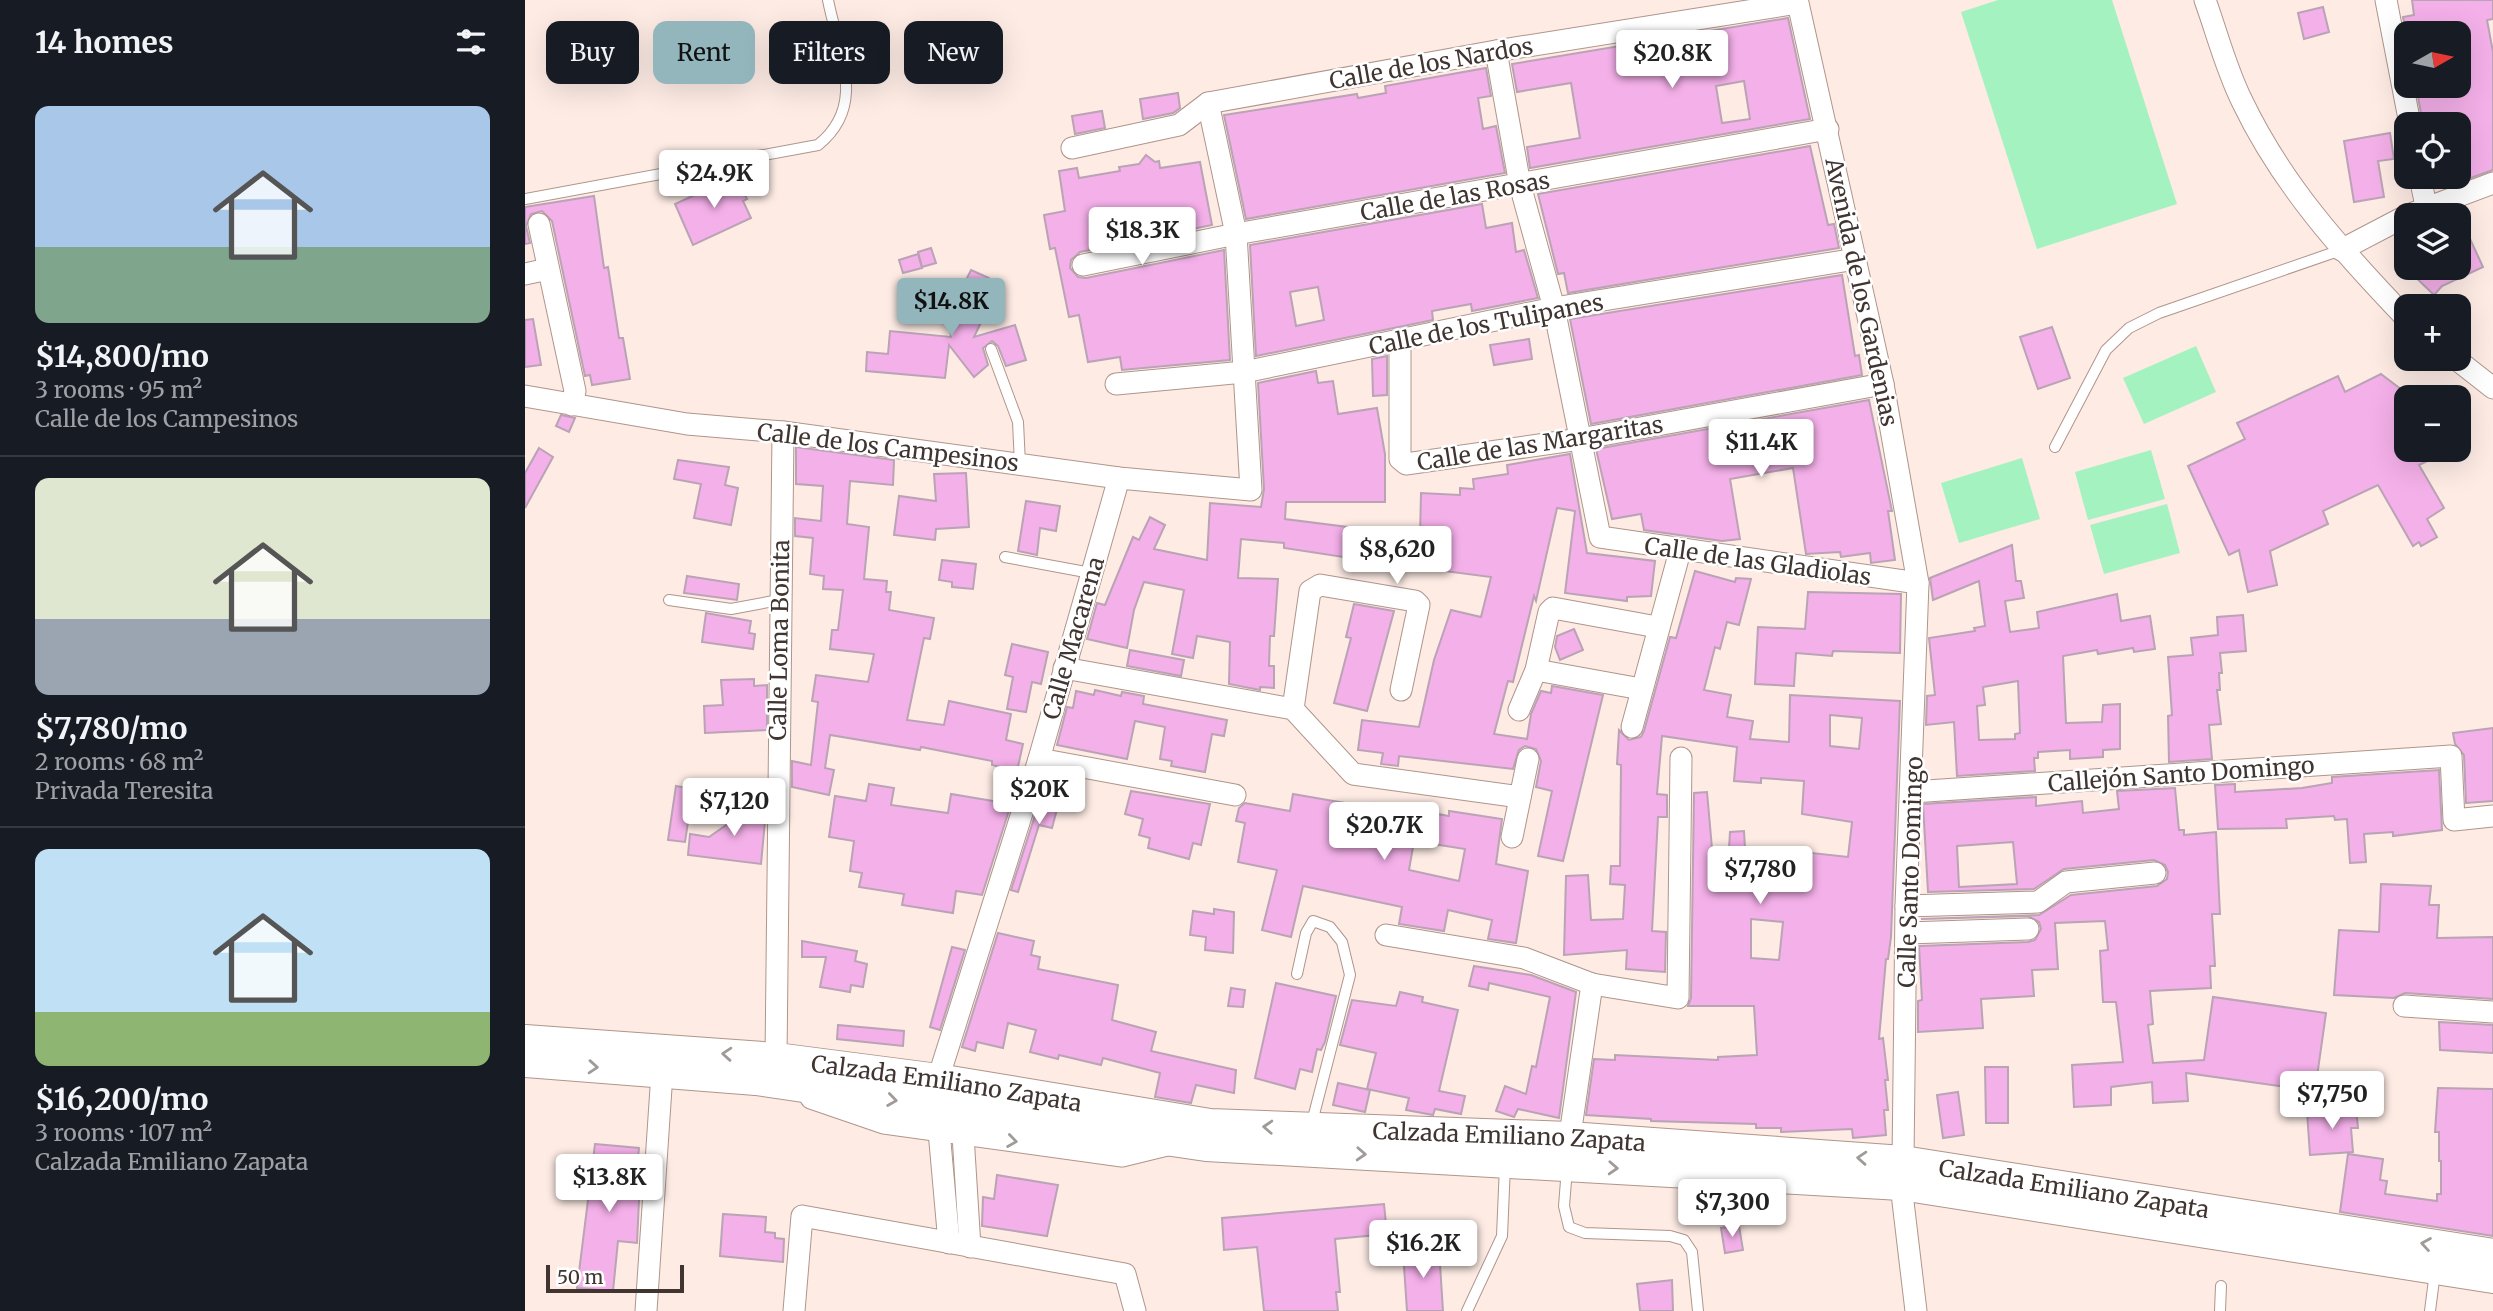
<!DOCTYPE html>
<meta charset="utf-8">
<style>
body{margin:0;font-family:Merriweather,serif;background:#20242c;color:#f1f3f6;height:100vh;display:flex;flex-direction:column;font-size:26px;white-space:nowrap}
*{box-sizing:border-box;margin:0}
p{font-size:23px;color:#9ea1a6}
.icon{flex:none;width:38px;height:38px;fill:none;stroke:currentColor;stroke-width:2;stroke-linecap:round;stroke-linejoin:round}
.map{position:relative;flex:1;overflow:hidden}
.sheet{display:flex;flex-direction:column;background:#171b24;width:525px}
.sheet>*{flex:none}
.hud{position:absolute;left:21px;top:21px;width:665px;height:63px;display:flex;gap:14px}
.needle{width:46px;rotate:81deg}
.controls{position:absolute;left:1869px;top:21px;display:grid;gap:14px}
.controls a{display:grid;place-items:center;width:77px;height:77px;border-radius:14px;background:#171b24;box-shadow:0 7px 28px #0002;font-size:35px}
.scale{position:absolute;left:21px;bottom:18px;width:138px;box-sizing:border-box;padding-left:7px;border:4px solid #403531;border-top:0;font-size:19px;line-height:24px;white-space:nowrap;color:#403531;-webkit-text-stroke:5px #fff;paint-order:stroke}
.price{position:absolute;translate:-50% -60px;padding:0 16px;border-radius:7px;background:#fff;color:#222;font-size:23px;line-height:46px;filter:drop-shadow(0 2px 4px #0008)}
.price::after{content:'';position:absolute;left:50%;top:42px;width:21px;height:16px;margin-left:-10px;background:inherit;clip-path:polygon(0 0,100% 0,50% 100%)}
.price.on{background:#93b5bc;color:#111}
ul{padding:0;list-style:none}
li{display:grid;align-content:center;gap:14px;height:371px;padding:0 35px}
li+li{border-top:2px solid #363941}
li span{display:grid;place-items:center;height:217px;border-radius:14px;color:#555}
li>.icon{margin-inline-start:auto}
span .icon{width:126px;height:126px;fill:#fffc;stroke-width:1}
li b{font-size:30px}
h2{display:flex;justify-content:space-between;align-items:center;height:84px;padding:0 35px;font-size:30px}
.chip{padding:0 24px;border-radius:14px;background:#171b24;box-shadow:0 7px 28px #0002;font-size:24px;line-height:63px}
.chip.on{background:#93b5bc;color:#111}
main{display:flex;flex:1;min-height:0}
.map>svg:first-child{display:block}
.green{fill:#a5f2c1}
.building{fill:#f4b0e9;stroke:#b9a3b5;stroke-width:2;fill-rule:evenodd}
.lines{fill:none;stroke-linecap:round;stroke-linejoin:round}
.lane-casing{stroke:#b0958b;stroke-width:12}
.street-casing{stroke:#b0958b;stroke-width:23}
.secondary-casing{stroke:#b0958b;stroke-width:32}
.lane{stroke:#fff;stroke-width:10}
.street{stroke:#fff;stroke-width:21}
.secondary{stroke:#fff;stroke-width:30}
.oneway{stroke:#a09a98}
.labels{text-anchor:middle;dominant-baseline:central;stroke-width:5;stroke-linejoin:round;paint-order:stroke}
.street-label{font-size:23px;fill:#403531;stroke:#fff}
</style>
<main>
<section class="sheet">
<h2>14 homes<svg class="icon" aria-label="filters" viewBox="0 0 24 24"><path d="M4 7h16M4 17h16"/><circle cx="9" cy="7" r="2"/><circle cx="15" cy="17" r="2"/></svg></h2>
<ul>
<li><span style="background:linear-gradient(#a9c7e8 65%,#7fa58c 0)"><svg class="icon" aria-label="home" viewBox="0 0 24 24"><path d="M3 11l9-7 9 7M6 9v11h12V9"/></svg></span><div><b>$14,800/mo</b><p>3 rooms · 95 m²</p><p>Calle de los Campesinos</p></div></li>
<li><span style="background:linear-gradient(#dfe7d0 65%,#9aa5b1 0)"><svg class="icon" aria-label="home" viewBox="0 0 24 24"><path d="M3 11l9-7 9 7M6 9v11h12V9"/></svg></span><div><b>$7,780/mo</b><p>2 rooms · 68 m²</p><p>Privada Teresita</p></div></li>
<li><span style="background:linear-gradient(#bfe0f5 75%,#8fb573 0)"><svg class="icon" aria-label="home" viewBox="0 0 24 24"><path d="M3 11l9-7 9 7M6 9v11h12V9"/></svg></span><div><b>$16,200/mo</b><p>3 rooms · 107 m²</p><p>Calzada Emiliano Zapata</p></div></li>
</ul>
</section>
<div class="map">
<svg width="1968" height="1311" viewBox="0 0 1968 1311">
<rect width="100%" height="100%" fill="#fdebe4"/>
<g class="green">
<path d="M1473,0H1587L1652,204L1512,249L1436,12Z"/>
<path d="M1671,346L1691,392L1619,424L1598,378Z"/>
<path d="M1626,450L1640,499L1563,520L1550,472Z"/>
<path d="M1497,458L1515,519L1434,543L1416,483Z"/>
<path d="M1642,504L1655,553L1579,574L1565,525Z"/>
</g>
<g class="building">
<path d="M1887,0H1968V19L1962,20L1968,52V170L1934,182V124H1898L1891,86H1934V33H1881L1878,17L1889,15Z"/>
<path d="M1798,7L1804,32L1779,39L1773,13Z"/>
<path d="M1263,18L1285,119L1005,168L1002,147L1055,138L1046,83L992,92L987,64ZM1219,81L1225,119L1197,123L1191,86Z"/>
<path d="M961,68L966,96L953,98L958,129L971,126L980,173L721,219L699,115L832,94L833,98L861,93L860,86Z"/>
<path d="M653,93L655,108L648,113L618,119L615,99Z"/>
<path d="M577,111L580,128L550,134L547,116Z"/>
<path d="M1865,133L1869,159L1853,161L1859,197L1829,202L1819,141Z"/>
<path d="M1285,146L1303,225L1309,224L1314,248L1043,293L1039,273L1033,274L1013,194Z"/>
<path d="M621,155L630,162L634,161L635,168L675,162L687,225L555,252L546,260L545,268L553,277L561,278L699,250L705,360L597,370L595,357L563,362L554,315L544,317L530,248L525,249L519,215L540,211L534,171L552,168L554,178L595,171L594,167L614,164Z"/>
<path d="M211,176L222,199L218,201L226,218L168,245L150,204Z"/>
<path d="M69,196L79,268L83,267L94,338H98L105,379L67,385L65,375L60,376L27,221L17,211L6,214L1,226L5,243L0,244V207Z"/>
<path d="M957,204L961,228L987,223L991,252L999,250L1013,298L947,311L946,304L907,311L908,320L731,356L725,245ZM793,287L799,320L771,326L765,292Z"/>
<path d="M1934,215L1958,267L1917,286L1909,295L1881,268H1934Z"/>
<path d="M406,248L411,263L397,267L393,252Z"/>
<path d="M393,254L397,268L378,273L374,260Z"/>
<path d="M446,270L464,278L463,282L473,287L449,337L490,325L501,360L481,366L473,346L467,341L458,348L463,365L449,377L424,345L420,378L341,371L342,352L363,354L365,331L426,337L422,312L437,280L440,282Z"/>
<path d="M1317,275L1330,356L1334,355L1337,375L1066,424L1045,319Z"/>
<path d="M8,319L16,365L0,367V320Z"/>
<path d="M1527,327L1545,378L1513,389L1495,337Z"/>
<path d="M1004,339L1007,359L969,365L965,345Z"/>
<path d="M862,356V395L848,396L847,359Z"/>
<path d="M791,371L793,383L808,381L813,414L852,408L860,454V502H761L760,519L895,536L896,493L935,495V488L949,489L948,479L983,474L982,465L1045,454L1062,553L1130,561L1126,596L1102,597V601L1040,593L1050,511L1032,508L1011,601L1009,596L988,682L983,681L969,734L1002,739L1006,714L1016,691L1026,693L1027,686L1078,695L1038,861L1013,856L1027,791L1011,787L1016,761L1011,749L1000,746L994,750L988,769L874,756L873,766L856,764L858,753L833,750L837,720L894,727L909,660L926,610L956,617L966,577L858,563L759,548V543L716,539L713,578L753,579L749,636H745L744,666H749V688L735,687V690L704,684L705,642L672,636L668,658L647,654L659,590L619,582L609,610L602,648L562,639L572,603L580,605L608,537L614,540L625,517L640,525L629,549L682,560L685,503L736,507L739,489L733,383Z"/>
<path d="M1856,374L1881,393V450H1925L1894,465L1919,508L1902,519L1912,537L1896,546L1894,542L1888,546L1853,485L1798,511L1803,524L1745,551L1752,585L1723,592L1714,550L1704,555L1663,466L1720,439L1712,423L1813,376L1820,392Z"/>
<path d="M1344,400L1367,511H1363L1370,560L1346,563L1345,553L1316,557L1315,552L1281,554L1268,468L1205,479L1215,539L1197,541L1119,530L1116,514L1087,519L1071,449Z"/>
<path d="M36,415L50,418L44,432L31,426Z"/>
<path d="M271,447L369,460L368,485L325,481L322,524L344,527L339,579L362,581L361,592H366L364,610L409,618L405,639L399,638L382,720L419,725L424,701L486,714L481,740L498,744L492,771L467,765V761L396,747L395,750L305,735L300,768L309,770L304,795L267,787V761L286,765L293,702L287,701L291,675L343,682L349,654L305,649L307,630H313L318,590L298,589L299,576L285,574L288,538L270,536V518L296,521L298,486L271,484Z"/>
<path d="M14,448L28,457L0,508V473Z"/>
<path d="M153,460L204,467L200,485L213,488L206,525L169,518L176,484L149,479Z"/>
<path d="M441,473L444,527L411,529L410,540L369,535L374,496L411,501L409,474Z"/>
<path d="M501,501L535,506L531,531L515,528L512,555L493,551Z"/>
<path d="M1487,545L1491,581H1496L1499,598L1480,601L1485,632L1514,628L1512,612L1592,594L1596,621L1625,616L1630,649L1609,652L1608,648L1573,654L1572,650L1538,656L1541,723L1577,722L1578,705L1595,704V749L1578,750V757L1545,759V750L1513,752V758H1509L1510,771L1432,776L1429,722L1401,725L1402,696L1410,695L1404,638L1450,631L1449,628L1460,626L1454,581L1408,600L1405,578ZM1493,681L1495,733L1490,734V739L1454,740L1452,706L1460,705L1458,687Z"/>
<path d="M417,560L451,564L448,589L427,587V582L414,580Z"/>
<path d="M1170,571L1210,582L1211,578L1226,579L1214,625L1202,622L1195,649L1190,647L1179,690L1206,695L1202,717L1228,721L1225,739L1264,742L1265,695L1375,701L1366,937L1363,959H1361L1354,1039L1358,1038L1363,1080H1360L1363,1110H1359L1361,1135L1328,1138L1327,1129L1256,1132V1128H1231V1124L1126,1121V1119L1061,1115L1069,1059L1090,1060V1055L1193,1060V1057L1232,1055L1229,1006H1163L1166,998L1169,793L1182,792L1190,882H1202L1205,832L1219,831L1220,849L1244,852L1241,878L1275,882L1278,852L1323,857L1327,822L1277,814L1279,781L1236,778V783L1209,781L1212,747L1137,736L1132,794L1142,795V817H1133L1127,931L1141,932L1140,972L1101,969L1102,950L1039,955L1041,876L1063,875L1066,920L1098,919L1100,885L1085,884L1086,866H1095L1096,765L1092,764L1094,730L1104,740L1116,737L1119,731L1145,637L1151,638ZM1305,715L1337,718L1334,749L1305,746ZM1226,919L1258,922L1254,960L1226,958Z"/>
<path d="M162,576L214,584L212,600L159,593Z"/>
<path d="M1283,592L1376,594L1375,653L1308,651L1307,656L1271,653L1269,686L1230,684L1233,627L1280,629Z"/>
<path d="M829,604L869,611L842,711L809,703L826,638L821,637Z"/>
<path d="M181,613L226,621L224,633L230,634L228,649L177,642Z"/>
<path d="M1718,615L1721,651L1695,653L1697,673H1694L1695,690H1692L1696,724L1684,725L1687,759L1644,762L1643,716L1647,715L1643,657L1668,655L1666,638L1693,635L1692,617Z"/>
<path d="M1049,629L1058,650L1035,660L1030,647L1032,636Z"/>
<path d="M487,644L523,652L516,684L507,682L501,712L482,709L488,677L480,675Z"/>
<path d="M605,650L659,660L656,676L602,666Z"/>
<path d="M229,679V686L242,685V730L180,733L179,706L198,705L196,680Z"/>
<path d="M570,690L596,696L597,692L619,696L618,704L702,720L699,736L687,734L680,772L646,766L647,761L635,759L640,727L610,721L602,759L532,745L542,707L548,708L551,691L569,695Z"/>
<path d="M1968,728V801L1941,803L1939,755L1930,744L1928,733Z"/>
<path d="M1914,770L1917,830L1868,836V832L1839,834L1841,862L1825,863L1822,819L1810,820L1809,816L1761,819L1762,828L1693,829L1690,785L1710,784V792L1777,788L1807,783V777Z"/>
<path d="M523,775L526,776L525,781L531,783L528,792L536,794L527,828L514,825L493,892L486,890Z"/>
<path d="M344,784L369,788L366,805L423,813L426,794L486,804L457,895L431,891L428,913L377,905L379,894L334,887L337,873L325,871L329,841L304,837L310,796L341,801Z"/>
<path d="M151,786L168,789L160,842L143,840Z"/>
<path d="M1650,788L1654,830H1659V835L1691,832L1695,914H1687L1690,966H1685L1686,988L1625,991L1628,1024L1623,1025L1628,1063L1679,1060L1688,997L1801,1013L1790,1091L1661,1073L1663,1101L1628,1103L1627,1082L1586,1087V1105L1549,1107L1547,1065L1598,1062L1591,1002H1578L1575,951L1583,950L1580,921L1530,923L1533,969L1507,970L1509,996L1456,999L1458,1028L1393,1032V1001L1397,1000L1394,946L1503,942L1510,940L1516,929L1514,922L1503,916L1396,919L1514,915L1546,895L1632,886L1642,879L1643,872L1640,865L1629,860L1539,869L1509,889L1403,892L1398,804L1511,797V806L1557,801L1558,813L1594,809L1592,791ZM1488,842L1492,884L1434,887L1432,846Z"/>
<path d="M606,791L685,804L676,845L668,843L664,859L623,848L625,838L614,835L618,819L600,814Z"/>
<path d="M768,794L849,808L850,803L924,816V811L977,819L971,864L1003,871L991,943L963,939L967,920L923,910L919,931L874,924L877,907L778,886L766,937L737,930L752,870L713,862L720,823L711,821L714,808L720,803L765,811ZM889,841L940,849L934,881L884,870Z"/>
<path d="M209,806L241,810L236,864L163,855L165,834L184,837L207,821Z"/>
<path d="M1856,884L1906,886L1904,905H1914L1912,938L1968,937V999L1880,993L1869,998L1809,995L1814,930L1854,932Z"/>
<path d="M689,909L709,912L708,953L680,950L681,937L665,935L668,911L689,914Z"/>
<path d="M473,933L509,941L506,955L515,957L513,969L593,985L587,1020L631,1032L626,1051L711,1070L709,1093L671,1085L666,1103L630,1097L635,1073L578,1058L576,1065L534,1055L533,1059L505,1052L511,1030L483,1023L478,1048L452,1042L450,1051L437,1047Z"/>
<path d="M277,941L332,951L330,961L342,964L338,987L326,985L325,992L295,987L301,957H277Z"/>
<path d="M427,947L440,950L415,1030L405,1027Z"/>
<path d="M949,966L1006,975L1051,992L1034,1118L993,1109L989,1117L971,1111L980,1086L1001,1094L1007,1066L1011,1067L1025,997L964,983L963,990L944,986Z"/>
<path d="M751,983L811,996L800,1042L796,1050L792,1049L787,1072L775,1069L770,1089L730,1078Z"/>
<path d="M706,988L720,990L718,1007L703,1006Z"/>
<path d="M875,992L898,997L897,1002L933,1010L914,1091L940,1096L936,1114L910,1109L908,1115L881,1110L884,1098L842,1089L851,1053L815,1045L827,1000L871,1006Z"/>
<path d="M1914,1022L1968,1025V1053L1915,1050Z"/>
<path d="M313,1025L379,1031L378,1046L312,1039Z"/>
<path d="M1460,1067H1483V1123H1461Z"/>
<path d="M813,1083L845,1090L840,1112L808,1105Z"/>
<path d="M1913,1088L1968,1089V1236L1815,1212L1823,1154L1858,1159L1855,1180L1862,1181L1860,1194L1912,1201V1194H1916V1161H1914V1132H1910Z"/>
<path d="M1433,1092L1439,1135L1418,1138L1412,1095Z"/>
<path d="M1831,1107L1833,1128H1826L1828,1152L1785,1155L1782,1112Z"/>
<path d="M70,1144L114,1148L111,1178L115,1179L112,1243L93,1241L88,1291L52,1288Z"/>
<path d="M472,1175L533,1185L522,1236L457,1226L458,1197L469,1199Z"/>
<path d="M859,1204L862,1234L810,1239L815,1292H811L813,1311H739L732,1247L699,1250L697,1218Z"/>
<path d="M198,1214L241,1217L240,1232L250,1233V1238L259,1239L258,1262L195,1256Z"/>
<path d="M1214,1226L1218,1250L1200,1253L1196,1228Z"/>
<path d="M914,1249L918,1311H882L878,1251Z"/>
<path d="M1147,1280L1148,1311H1115L1112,1284Z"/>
</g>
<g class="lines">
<defs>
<g id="lane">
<path d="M0,199L293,145C343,105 313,52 303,0"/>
<path d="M466,349L493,422L495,464"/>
<path d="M1530,447L1581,350L1604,328L1634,313L1816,250"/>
<path d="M480,557L566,573"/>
<path d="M144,600L206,609L254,600"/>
<path d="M772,974L781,933L788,921L805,927L817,942L825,975L786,1126"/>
<path d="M1042,1168L1039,1206L1044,1227L1060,1233L1145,1236L1159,1240L1167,1252L1173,1311"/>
<path d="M942,1311L977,1236L980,1165"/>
<path d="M1695,1311L1696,1286"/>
<path d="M1905,1311L1910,1272"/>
</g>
<g id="street">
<path d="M1680,0C1692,33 1701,69 1717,101C1757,185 1817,251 1881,318"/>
<path d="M1861,0L1885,124"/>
<path d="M971,51L995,185L1029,308L1075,537L1393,583"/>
<path d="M547,148L654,125L683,103L971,51L1273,3L1358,384L1393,583L1381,906L1378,1161"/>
<path d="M1895,177L1901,206"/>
<path d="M1883,215L1968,183"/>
<path d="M14,224L50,391L47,405"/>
<path d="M1816,250L1881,216"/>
<path d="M558,265L711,234L1303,129"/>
<path d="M0,274L23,269"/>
<path d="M875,340V459L881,464L1055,439L1358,384"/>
<path d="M1931,359L1968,388"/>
<path d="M591,384L719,372L1029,308L1331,259"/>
<path d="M0,396L162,424L258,432L594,478L726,490L711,234L683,103"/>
<path d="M539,668L768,709L828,774L995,797"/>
<path d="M1011,670L1116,689"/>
<path d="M768,709L785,591L795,585L890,601L894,605L876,690"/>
<path d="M994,710L1011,670L1024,612L1028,608L1132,627"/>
<path d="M1107,727L1155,551"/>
<path d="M514,759L710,795"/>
<path d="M1387,792L1926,756L1929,820L1968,816"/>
<path d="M987,837L1003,759"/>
<path d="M1381,906L1513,902L1541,882L1630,873"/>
<path d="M1382,933L1503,929"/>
<path d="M861,935L999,958L1067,984L1153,998L1156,758"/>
<path d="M1879,1006L1968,1012"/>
<path d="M251,1058L258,432"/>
<path d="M413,1079L514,759L594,478"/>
<path d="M286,1098L359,1123L597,1156L642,1145"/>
<path d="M414,1131L424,1243"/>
<path d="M438,1135L445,1247"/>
<path d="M1043,1149L1067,984"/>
<path d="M1376,1185L1391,1311"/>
<path d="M121,1311L137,1073"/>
<path d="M269,1311L277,1216L600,1274L610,1311"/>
</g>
<g id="secondary">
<path id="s1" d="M0,1040L251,1058L413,1079L685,1124L1044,1137L1378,1161L1968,1254"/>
<path d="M0,1062L231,1080L681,1146L1376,1185L1968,1278"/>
</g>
</defs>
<use href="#lane" class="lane-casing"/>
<use href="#street" class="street-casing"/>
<use href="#secondary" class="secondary-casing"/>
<use href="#lane" class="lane"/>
<use href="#street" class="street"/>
<use href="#secondary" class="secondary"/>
</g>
<defs><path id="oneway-chevron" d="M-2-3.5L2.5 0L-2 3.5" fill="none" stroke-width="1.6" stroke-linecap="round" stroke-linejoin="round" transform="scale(1.75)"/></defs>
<g class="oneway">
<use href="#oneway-chevron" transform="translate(202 1054) rotate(-176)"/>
<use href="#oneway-chevron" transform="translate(68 1067) rotate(4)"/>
<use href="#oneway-chevron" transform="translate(367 1100) rotate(8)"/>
<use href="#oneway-chevron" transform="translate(743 1127) rotate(-177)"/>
<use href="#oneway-chevron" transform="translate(487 1141) rotate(8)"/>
<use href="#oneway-chevron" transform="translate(836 1154) rotate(3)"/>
<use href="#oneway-chevron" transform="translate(1337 1158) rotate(-176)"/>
<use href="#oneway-chevron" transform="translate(1088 1168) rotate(3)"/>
<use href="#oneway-chevron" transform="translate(1901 1244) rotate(-171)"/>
</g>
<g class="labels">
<g class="street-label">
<text transform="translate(906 63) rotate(-10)">Calle de los Nardos</text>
<text transform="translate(930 196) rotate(-10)">Calle de las Rosas</text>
<text transform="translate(1337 292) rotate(78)">Avenida de los Gardenias</text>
<text transform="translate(961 324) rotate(-11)">Calle de los Tulipanes</text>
<text transform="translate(1015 443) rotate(-9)">Calle de las Margaritas</text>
<text transform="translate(363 447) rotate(7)">Calle de los Campesinos</text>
<text transform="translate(1233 561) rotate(8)">Calle de las Gladiolas</text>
<text transform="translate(548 638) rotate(-74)">Calle Macarena</text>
<text transform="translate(254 640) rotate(-89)">Calle Loma Bonita</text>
<text transform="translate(1656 774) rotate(-4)">Callejón Santo Domingo</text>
<text transform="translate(1385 872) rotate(-88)">Calle Santo Domingo</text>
<text stroke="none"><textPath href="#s1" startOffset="424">Calzada Emiliano Zapata</textPath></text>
<text stroke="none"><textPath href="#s1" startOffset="990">Calzada Emiliano Zapata</textPath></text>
<text stroke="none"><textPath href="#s1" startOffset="1558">Calzada Emiliano Zapata</textPath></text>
</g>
</g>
</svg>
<div class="controls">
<a><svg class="needle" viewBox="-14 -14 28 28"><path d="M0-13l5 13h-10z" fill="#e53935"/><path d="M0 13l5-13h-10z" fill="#9ea1a6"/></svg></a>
<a><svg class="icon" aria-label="locate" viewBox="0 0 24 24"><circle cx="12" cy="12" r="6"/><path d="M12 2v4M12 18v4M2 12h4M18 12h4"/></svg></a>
<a><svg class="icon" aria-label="layers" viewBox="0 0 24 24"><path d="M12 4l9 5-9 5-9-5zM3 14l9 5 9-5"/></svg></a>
<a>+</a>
<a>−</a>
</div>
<div class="scale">50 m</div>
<b class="price" style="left:1147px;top:90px">$20.8K</b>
<b class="price" style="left:189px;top:210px">$24.9K</b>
<b class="price" style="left:617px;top:267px">$18.3K</b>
<b class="price on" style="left:426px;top:338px">$14.8K</b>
<b class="price" style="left:1236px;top:479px">$11.4K</b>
<b class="price" style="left:872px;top:586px">$8,620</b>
<b class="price" style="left:514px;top:826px">$20K</b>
<b class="price" style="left:209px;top:838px">$7,120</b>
<b class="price" style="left:859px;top:862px">$20.7K</b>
<b class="price" style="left:1235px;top:906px">$7,780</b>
<b class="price" style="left:1807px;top:1131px">$7,750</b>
<b class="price" style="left:84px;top:1214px">$13.8K</b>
<b class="price" style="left:1207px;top:1239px">$7,300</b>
<b class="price" style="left:898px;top:1280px">$16.2K</b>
<div class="hud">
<a class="chip">Buy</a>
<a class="chip on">Rent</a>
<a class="chip">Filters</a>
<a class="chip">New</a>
</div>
</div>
</main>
